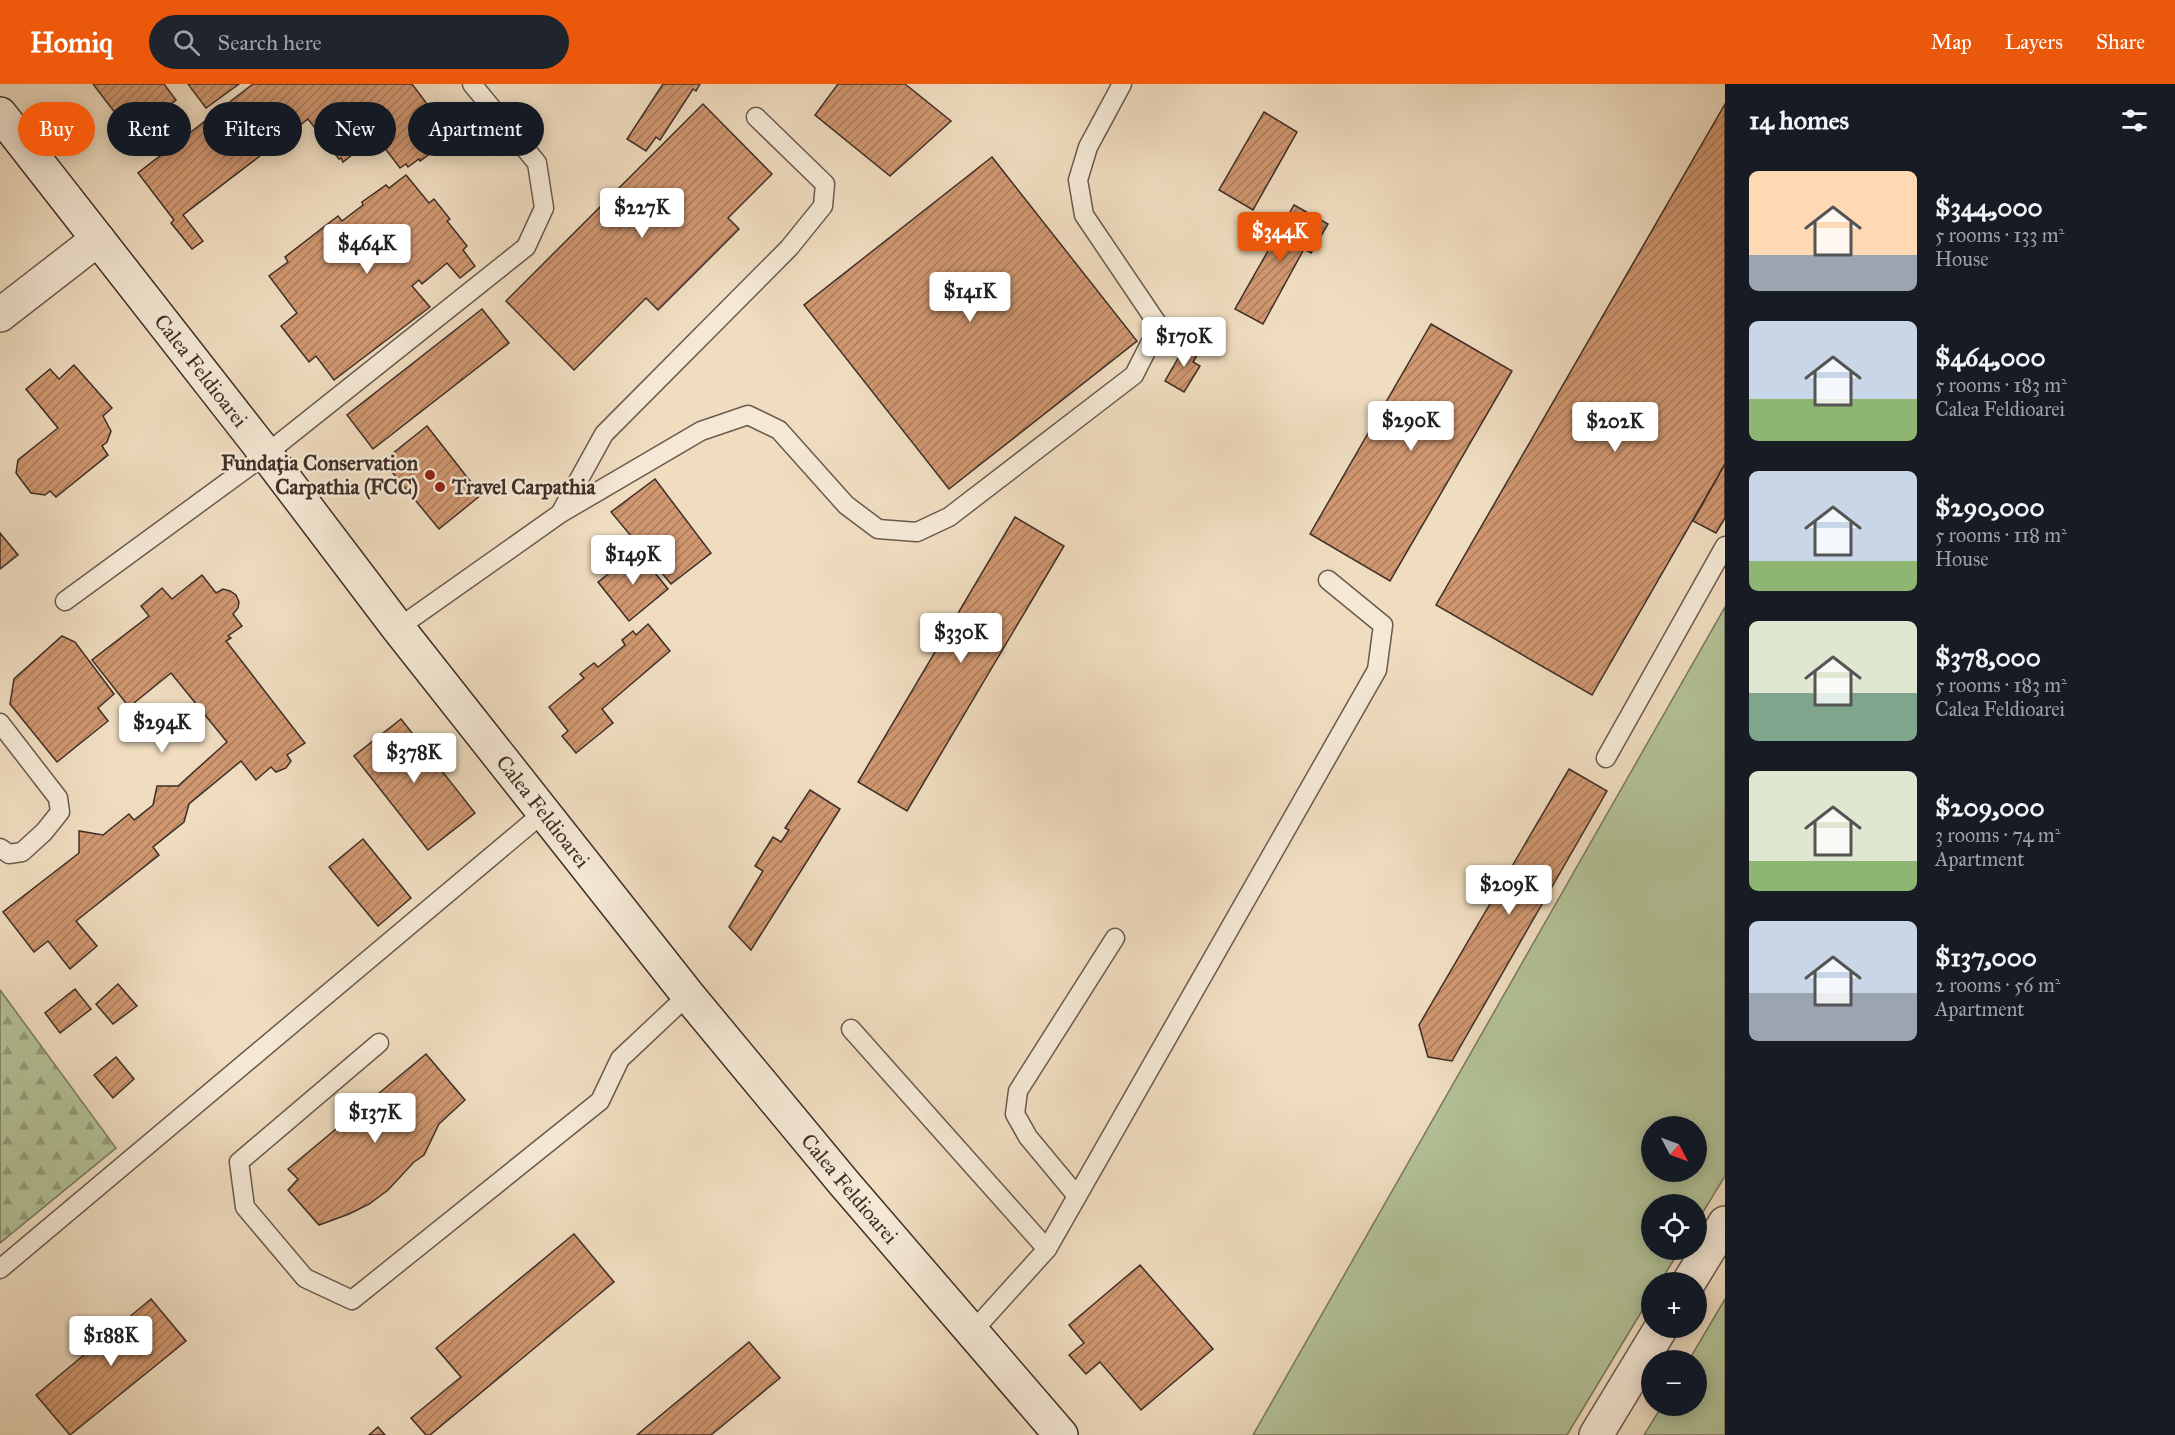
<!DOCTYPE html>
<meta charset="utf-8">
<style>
body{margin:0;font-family:"IM FELL Great Primer",serif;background:#20242c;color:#f1f3f6;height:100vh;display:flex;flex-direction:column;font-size:22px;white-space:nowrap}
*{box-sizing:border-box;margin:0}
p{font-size:20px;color:#9ea1a6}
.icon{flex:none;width:33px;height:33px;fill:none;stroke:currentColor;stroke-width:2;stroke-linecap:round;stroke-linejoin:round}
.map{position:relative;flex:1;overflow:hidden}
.drawer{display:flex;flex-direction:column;background:#171b24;width:450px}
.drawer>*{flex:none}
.guide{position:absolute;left:18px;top:18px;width:570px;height:54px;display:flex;gap:12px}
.needle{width:39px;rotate:131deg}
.fabs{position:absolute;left:1641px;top:1032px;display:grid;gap:12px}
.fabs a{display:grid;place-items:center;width:66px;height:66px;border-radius:50%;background:#171b24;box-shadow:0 3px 15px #0003;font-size:30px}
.price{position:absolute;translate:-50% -51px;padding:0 14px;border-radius:6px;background:#fff;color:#222;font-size:20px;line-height:39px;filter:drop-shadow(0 2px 3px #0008)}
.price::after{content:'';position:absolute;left:50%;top:36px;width:18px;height:14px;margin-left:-9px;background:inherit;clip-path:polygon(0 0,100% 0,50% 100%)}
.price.active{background:#ea580c;color:#fff}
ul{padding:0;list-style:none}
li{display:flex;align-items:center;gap:18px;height:150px;padding:0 24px}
li span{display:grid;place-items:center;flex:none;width:168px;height:120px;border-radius:9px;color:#555}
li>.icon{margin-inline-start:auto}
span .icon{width:72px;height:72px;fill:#fffc;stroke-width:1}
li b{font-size:26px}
h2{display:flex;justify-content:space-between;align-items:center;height:72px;padding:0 24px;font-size:26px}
.pill{padding:0 21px;border-radius:27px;background:#171b24;box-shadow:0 3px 15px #0003;font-size:21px;line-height:54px}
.pill.active{background:#ea580c;color:#fff}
header{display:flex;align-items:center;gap:36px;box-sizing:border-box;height:84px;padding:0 30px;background:#ea580c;color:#fff}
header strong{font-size:28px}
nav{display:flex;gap:33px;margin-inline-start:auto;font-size:21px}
.search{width:420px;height:54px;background:#20242c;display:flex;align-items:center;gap:15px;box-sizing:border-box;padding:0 21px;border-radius:33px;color:#9ea1a6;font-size:22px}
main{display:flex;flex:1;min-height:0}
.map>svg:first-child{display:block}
.grass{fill:#b3c297;stroke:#787860;stroke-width:1.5;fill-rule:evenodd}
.forest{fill:url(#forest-firs);stroke:#787860;stroke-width:1.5}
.building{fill:url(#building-hatch);stroke:#3e2e28;stroke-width:1.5}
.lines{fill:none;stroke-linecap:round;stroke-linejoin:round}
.lane-casing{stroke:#6a5a4e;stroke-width:21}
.street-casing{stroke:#6a5a4e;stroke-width:36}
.secondary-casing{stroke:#3e2e28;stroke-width:36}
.lane{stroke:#f5e9d6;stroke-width:18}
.street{stroke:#f5e9d6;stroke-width:33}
.secondary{stroke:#f5e9d6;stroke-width:33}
.poi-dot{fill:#8f2418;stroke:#f5e9d6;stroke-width:2}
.labels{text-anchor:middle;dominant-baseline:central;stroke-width:5;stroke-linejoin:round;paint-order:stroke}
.street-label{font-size:21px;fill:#3e2e28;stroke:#f5e9d6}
.poi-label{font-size:21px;font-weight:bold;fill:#3e2e28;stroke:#f5e9d6;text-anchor:end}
</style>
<header>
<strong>Homiq</strong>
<div class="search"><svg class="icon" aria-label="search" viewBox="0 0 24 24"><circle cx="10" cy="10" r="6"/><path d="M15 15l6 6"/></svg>Search here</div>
<nav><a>Map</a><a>Layers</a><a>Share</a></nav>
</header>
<main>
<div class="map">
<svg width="1725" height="1351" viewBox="0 0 1725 1351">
<defs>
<pattern id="forest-firs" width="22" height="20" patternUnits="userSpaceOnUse" patternTransform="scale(1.5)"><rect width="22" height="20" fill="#b3c297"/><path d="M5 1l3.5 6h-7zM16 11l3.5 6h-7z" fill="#939e7b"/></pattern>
<pattern id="building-hatch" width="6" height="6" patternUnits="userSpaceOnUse" patternTransform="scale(1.5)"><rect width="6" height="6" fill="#d09770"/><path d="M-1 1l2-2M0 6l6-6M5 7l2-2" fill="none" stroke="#aa7c5c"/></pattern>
</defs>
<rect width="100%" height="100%" fill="#f0ddc0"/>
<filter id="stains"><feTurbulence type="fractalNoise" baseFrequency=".00333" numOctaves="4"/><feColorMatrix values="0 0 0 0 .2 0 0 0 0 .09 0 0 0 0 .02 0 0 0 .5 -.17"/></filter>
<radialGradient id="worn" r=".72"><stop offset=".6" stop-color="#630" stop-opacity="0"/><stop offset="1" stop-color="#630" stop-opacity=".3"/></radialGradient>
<g class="grass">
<path d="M1725,523V1092L1697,1138L1696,1120H1652V1166H1680L1660,1198H1652L1651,1212L1567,1351H1253ZM1652,1042H1696V1088H1652Z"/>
<path d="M1725,1215V1351H1644L1662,1322H1696V1276H1689Z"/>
</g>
<path class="forest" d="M0,906L116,1064L0,1159Z"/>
<g class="building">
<path d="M93,0H164L176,16L132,51Z"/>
<path d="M188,0H239L206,24Z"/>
<path d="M253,0H412L452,53L420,77L419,75L408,83L406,80L400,84L381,59L377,61L372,55L343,78L341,74L339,75L308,35L183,131L203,157L192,165L171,139L174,136L138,89Z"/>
<path d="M663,0H700L696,7L693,5L660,56L656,53L646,67L627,55Z"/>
<path d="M838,0H905L951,37L890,92L815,31Z"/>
<path d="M703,20L772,90L728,134L739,145L658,226L646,214L574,286L506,217Z"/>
<path d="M1725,20V380L1592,611L1436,521Z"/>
<path d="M1264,28L1297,48L1253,126L1219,106Z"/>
<path d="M992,73L1137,257L949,405L804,221Z"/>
<path d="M406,91L429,119L434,115L450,135L447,137L467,162L463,166L475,182L460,194L447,179L422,200L419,196L412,202L430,223L334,296L316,272L309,278L281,242L297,229L269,192L288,178L285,173L338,132L342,137L363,121L362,118L386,101L389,104Z"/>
<path d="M1294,121L1328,140L1311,169L1304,165L1263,240L1235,225Z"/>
<path d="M482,225L509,259L373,365L347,331Z"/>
<path d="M1431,240L1512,287L1390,497L1310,450Z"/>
<path d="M1188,257L1201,265L1193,278L1200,282L1184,308L1165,297Z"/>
<path d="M74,281L112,324L103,332L111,347L107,358L102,362L108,371L56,413L50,407L45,411L31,409L16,389L18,376L58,344L26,305L50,285L59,295Z"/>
<path d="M427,342L481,411L439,445L383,377Z"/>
<path d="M1725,380V434L1716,449L1693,437Z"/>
<path d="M655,395L711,469L671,500L611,428Z"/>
<path d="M1015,433L1064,462L907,727L858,698Z"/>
<path d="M0,449L18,471L0,485Z"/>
<path d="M637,467L668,505L629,537L598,498Z"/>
<path d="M202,491L216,509L223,505L230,507L236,511L239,518L238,524L233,530L242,542L228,552L231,554L226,557L305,659L287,671L291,677L286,684L276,688L271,683L256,696L241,677L189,720L184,738L153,763L159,771L76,837L97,862L70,885L48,857L34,868L3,828L79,769V747L103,751L129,730L134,736L153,721L157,702H178L227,658L171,589L129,623L92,576L149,532L141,522L162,504L172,515Z"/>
<path d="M648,540L670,567L602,625L613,639L576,669L562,652L568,647L549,623L584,594L580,590L594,579L598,583L625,561L622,556L633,547L636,551Z"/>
<path d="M62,552L75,558L114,610L98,624L108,637L57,678L10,620L14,595Z"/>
<path d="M401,635L475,729L428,766L354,672Z"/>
<path d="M1569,685L1607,707L1452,977L1428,973L1419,941Z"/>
<path d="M810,706L840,725L751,866L729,843L763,787L755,782L773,753L781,758L789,746L785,744Z"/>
<path d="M363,755L411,814L378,842L329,783Z"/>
<path d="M118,900L137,922L113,940L96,920Z"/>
<path d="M75,905L91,925L60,949L45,929Z"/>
<path d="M426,970L465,1016L439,1040L424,1071L414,1078L388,1106L369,1120L349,1130L319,1141L288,1106L298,1095L288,1085Z"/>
<path d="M116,973L134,995L113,1014L94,991Z"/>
<path d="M574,1150L614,1198L430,1351H426L411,1334L461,1293L436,1264Z"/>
<path d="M1140,1181L1213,1265L1141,1326L1100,1278L1086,1290L1069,1271L1084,1259L1069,1241Z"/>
<path d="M151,1215L186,1257L70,1351L36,1311Z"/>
<path d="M749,1258L780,1294L711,1351H637Z"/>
<path d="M378,1343L385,1351H369Z"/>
</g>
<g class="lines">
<defs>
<g id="lane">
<path d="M561,428L604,350L789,164L823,122L825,100L756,33"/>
<path d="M65,517L266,370L526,163L544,124L537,79L472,0"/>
<path d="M398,544L561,429L701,347L748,331L779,346L846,421L878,445L917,448L949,433L1134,291L1159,242L1084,131L1078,96L1088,63L1122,0"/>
<path d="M0,639L58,714L60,728L44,748L22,768L9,770L0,764"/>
<path d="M1606,674L1725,462"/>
<path d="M851,945L1047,1165"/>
<path d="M379,959L239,1078L245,1123L305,1194L352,1216L600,1017L620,975L688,911"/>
<path d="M1077,1112L1028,1053L1015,1030L1018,1007L1115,854"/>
<path d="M0,1185L543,729"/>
<path d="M972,1248L1047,1165L1377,586L1383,541L1328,496"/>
</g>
<g id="street">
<path d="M0,231L98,155"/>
<path d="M1689,1198L1725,1139"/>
<path d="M1596,1351L1661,1244"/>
</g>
<g id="secondary">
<path id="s1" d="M0,30L266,370L398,544L688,911L844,1099L1061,1351"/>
</g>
</defs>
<use href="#lane" class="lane-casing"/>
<use href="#street" class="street-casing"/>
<use href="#secondary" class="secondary-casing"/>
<use href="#lane" class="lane"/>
<use href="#street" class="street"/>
<use href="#secondary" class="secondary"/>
</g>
<g class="poi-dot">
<circle cx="430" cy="391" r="6"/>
<circle cx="440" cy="403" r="6"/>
</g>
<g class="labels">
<g class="street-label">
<text stroke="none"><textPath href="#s1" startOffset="326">Calea Feldioarei</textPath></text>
<text stroke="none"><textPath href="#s1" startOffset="884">Calea Feldioarei</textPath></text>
<text stroke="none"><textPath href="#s1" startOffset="1370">Calea Feldioarei</textPath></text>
</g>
<g class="poi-label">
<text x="418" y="379">Fundația Conservation<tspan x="418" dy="24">Carpathia (FCC)</tspan></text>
<text x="452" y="403" text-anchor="start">Travel Carpathia</text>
</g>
</g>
<rect width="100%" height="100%" filter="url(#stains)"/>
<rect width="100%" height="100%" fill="url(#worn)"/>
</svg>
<div class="fabs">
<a><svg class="needle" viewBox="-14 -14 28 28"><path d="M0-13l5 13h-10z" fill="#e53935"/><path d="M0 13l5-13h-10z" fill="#9ea1a6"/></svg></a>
<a><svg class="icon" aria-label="locate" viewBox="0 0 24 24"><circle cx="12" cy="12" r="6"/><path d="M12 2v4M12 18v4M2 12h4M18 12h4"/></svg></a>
<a>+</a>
<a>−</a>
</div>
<b class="price" style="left:642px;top:155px">$227K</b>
<b class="price active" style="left:1280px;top:179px">$344K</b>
<b class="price" style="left:367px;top:191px">$464K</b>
<b class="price" style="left:970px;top:239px">$141K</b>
<b class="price" style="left:1184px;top:284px">$170K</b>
<b class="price" style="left:1411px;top:368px">$290K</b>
<b class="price" style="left:1615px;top:369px">$202K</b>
<b class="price" style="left:633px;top:502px">$149K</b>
<b class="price" style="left:961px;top:580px">$330K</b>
<b class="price" style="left:162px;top:670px">$294K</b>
<b class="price" style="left:414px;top:700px">$378K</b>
<b class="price" style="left:1509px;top:832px">$209K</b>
<b class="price" style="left:375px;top:1060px">$137K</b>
<b class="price" style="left:111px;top:1283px">$188K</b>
<div class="guide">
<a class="pill active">Buy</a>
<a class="pill">Rent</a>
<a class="pill">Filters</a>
<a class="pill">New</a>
<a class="pill">Apartment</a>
</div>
</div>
<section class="drawer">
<h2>14 homes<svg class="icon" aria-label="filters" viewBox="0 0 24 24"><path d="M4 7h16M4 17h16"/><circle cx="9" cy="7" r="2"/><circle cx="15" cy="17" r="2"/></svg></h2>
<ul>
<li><span style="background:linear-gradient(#ffd9b3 70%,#9aa5b1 0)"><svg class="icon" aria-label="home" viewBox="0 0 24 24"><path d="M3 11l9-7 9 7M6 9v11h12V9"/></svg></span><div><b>$344,000</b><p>5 rooms · 133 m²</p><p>House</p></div></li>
<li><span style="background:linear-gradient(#c9d6e8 65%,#8fb573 0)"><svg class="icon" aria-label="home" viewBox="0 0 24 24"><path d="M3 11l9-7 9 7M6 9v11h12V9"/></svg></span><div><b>$464,000</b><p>5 rooms · 183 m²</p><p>Calea Feldioarei</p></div></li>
<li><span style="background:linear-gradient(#c9d6e8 75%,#8fb573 0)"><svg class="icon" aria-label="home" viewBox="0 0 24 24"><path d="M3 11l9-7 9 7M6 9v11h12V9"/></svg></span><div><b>$290,000</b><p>5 rooms · 118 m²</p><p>House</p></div></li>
<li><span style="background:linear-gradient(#dfe7d0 60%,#7fa58c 0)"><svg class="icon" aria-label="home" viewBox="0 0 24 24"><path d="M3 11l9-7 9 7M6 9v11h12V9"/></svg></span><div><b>$378,000</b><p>5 rooms · 183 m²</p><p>Calea Feldioarei</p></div></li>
<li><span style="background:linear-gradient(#dfe7d0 75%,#8fb573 0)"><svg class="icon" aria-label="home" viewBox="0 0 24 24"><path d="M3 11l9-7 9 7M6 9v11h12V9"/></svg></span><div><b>$209,000</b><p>3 rooms · 74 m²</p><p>Apartment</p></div></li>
<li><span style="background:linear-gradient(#c9d6e8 60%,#9aa5b1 0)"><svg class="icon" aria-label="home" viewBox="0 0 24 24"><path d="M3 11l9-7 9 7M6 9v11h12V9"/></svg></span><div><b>$137,000</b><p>2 rooms · 56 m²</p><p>Apartment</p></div></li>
</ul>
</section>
</main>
